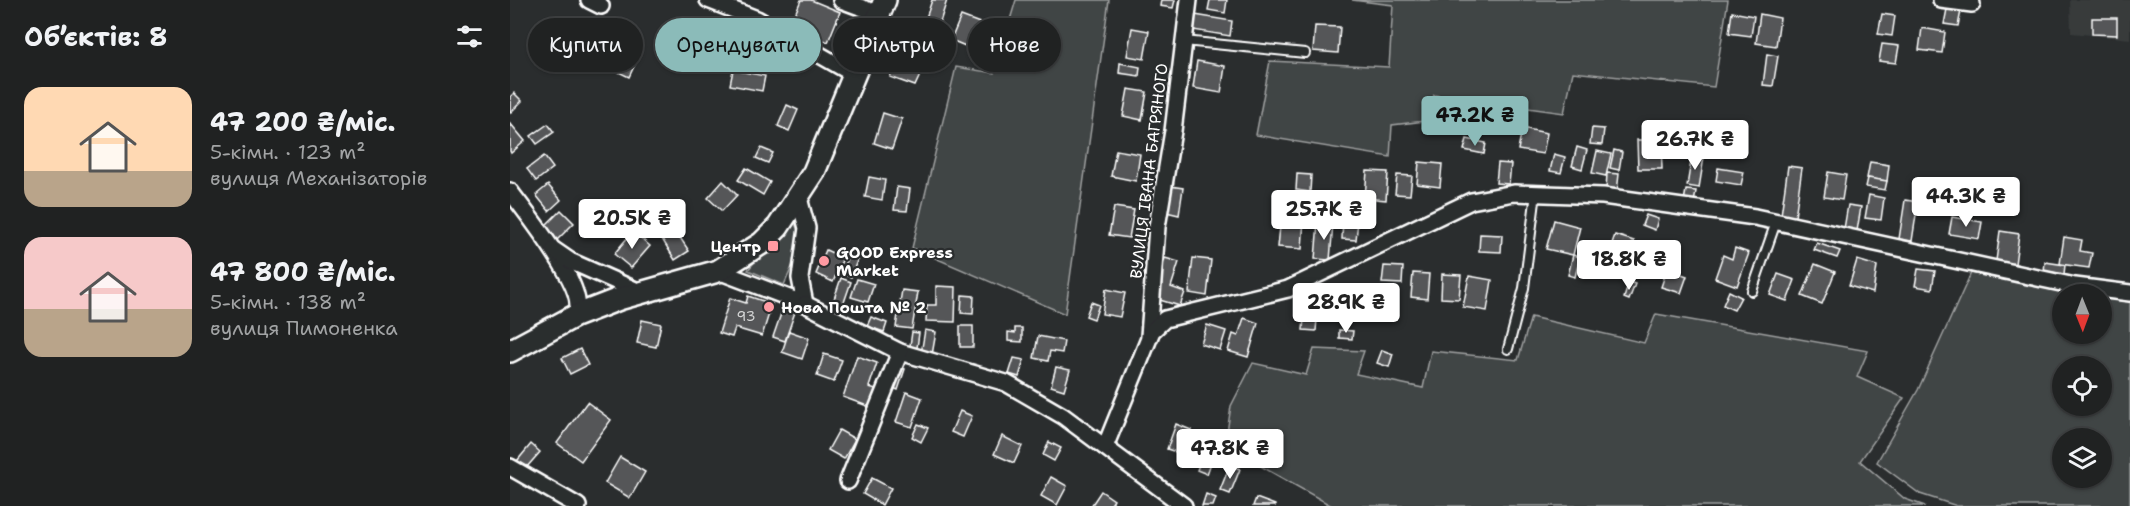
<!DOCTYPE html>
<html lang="uk">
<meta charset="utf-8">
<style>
body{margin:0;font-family:"Shantell Sans",sans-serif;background:#282a2a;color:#f1f3f6;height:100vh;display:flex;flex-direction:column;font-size:22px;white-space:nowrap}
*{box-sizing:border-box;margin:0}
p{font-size:20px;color:#a2a4a5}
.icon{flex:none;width:33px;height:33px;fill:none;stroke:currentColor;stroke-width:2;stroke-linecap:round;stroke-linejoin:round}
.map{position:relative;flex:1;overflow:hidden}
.sheet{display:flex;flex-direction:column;background:#202222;width:510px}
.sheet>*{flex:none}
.banner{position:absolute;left:18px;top:18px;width:570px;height:54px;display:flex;gap:12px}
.needle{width:39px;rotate:179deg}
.controls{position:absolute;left:1542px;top:284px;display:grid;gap:12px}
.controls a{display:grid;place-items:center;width:60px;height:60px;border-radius:50%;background:#202222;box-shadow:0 2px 4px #0004,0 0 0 2px #3d3f40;font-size:30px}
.price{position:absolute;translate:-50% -51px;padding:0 14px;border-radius:6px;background:#fff;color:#222;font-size:20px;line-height:39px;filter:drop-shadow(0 2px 3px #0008)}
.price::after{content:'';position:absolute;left:50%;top:36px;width:18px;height:14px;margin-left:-9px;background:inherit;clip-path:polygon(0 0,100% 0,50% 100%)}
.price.active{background:#8bbbb9;color:#111}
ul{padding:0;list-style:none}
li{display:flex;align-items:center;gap:18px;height:150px;padding:0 24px}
li span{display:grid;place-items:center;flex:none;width:168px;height:120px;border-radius:18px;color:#555}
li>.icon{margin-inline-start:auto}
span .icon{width:72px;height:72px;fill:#fffc;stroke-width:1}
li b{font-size:26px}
h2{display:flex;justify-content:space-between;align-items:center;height:72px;padding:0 24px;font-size:26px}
.chip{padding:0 21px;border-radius:27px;background:#202222;box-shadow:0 2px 4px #0004,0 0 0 2px #3d3f40;font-size:21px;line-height:54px}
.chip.active{background:#8bbbb9;color:#111}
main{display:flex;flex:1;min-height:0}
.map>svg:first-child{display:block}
.built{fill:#373a3b}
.green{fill:#414445;stroke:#a0a2a2;stroke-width:1.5;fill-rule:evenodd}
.building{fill:#555758;stroke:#fff;stroke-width:1.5}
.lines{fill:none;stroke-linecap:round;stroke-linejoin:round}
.lane-casing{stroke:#fff;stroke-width:12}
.street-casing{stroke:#fff;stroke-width:20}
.secondary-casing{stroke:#fff;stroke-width:26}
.lane{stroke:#2a2d2e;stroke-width:8}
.street{stroke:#2a2d2e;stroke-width:15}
.secondary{stroke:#2a2d2e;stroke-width:21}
.poi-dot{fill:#ff9aa2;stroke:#2a2d2e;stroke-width:2}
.labels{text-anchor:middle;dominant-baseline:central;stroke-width:4.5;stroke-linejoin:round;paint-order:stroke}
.number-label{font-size:14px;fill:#d4d5d5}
.street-label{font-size:16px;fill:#fff;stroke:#2a2d2e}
.poi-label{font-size:16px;font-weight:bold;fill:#fff;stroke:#2a2d2e;text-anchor:start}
</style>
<main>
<section class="sheet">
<h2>Об’єктів: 8<svg class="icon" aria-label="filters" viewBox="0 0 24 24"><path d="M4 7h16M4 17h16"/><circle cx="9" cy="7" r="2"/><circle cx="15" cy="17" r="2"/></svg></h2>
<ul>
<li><span style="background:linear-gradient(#ffd9b3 70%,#b9a48a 0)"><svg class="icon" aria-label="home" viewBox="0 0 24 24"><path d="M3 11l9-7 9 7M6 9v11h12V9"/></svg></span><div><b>47 200 ₴/міс.</b><p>5-кімн. · 123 m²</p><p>вулиця Механізаторів</p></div></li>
<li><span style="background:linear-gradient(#f6c9c9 60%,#b9a48a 0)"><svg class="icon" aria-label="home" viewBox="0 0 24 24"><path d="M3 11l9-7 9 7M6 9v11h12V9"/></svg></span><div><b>47 800 ₴/міс.</b><p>5-кімн. · 138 m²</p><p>вулиця Пимоненка</p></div></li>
</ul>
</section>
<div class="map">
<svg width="1620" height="506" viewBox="0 0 1620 506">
<rect width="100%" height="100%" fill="#2a2d2e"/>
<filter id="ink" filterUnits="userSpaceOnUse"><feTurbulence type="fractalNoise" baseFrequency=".0167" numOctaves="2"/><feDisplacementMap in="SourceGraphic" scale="12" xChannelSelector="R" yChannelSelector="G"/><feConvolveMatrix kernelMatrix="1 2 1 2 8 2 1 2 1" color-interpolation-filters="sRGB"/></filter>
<g filter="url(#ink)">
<path class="built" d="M1560,0H1620V39L1561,33Z"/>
<g class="green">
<path d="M506,0H599L555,314L402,248L446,67L484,73Z"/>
<path d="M842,0H1218L1204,87L1063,72L1054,113L924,95L915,121L882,125L880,157L746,135L760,61L879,67L883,5Z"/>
<path d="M283,219L291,238L285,260L274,285L238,270L250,255L260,254L271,242L270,233Z"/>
<path d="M1461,273L1570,294H1552V333H1592V297L1620,300V506H1447L1410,494L1367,462L1408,390ZM1552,366H1592V405H1552ZM1552,438H1592V477H1552Z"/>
<path d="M1146,314L1358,351L1347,377L1394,398L1350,461L1395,499L1415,506H822L715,446L721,406L743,363L796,375L804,349L854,351L846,374L913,388L921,351L1008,360L1021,317L1134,343Z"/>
</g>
<g class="building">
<path d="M291,0H301L330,12L318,42L280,26Z"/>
<path d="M422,0H437L430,22L416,18Z"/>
<path d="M651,0H665L663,8L650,6Z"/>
<path d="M700,0H717L715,13L698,10Z"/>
<path d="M1437,9L1451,11L1448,26L1434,24Z"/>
<path d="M1222,12L1244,16L1241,36L1219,33Z"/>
<path d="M1250,14L1270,18L1266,46L1246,43Z"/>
<path d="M1372,14L1385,16L1382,36L1368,34Z"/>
<path d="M685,15L722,21L720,36L683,30Z"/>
<path d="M451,16L475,25L465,50L441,40Z"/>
<path d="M1582,18H1607V35L1582,34Z"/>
<path d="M202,23L214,27L207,48L195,44Z"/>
<path d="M805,26L830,27L828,53L803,51Z"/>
<path d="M622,28L639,31L634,59L617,56Z"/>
<path d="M1412,28L1435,32L1432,53L1409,50Z"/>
<path d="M1372,44L1389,46L1386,63L1369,61Z"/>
<path d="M100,52L125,64L119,77L94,65Z"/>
<path d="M1257,54L1268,56L1263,86L1253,85Z"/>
<path d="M687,61L715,66L711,93L683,88Z"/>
<path d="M386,62L411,73L405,86L380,77Z"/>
<path d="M610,63L630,67L629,76L609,73Z"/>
<path d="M223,70L255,76L252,91L220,85Z"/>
<path d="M618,89L637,92L632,120L613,116Z"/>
<path d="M4,93L12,101L0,113V97Z"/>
<path d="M277,105L288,110L279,131L268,126Z"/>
<path d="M373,113L392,119L382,149L364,143Z"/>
<path d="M0,123L15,141L1,153L0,151Z"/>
<path d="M38,124L44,132L27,144L21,136Z"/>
<path d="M1206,126L1222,129L1218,155L1201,152Z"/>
<path d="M1012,128L1037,133L1033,154L1008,150Z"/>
<path d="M1082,128L1094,129L1092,145L1080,144Z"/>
<path d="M957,139L976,143L974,154L954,150Z"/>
<path d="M1127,140H1151L1152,169H1128Z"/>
<path d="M1067,147L1077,150L1072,169L1062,166Z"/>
<path d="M251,148L263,153L258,163L246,158Z"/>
<path d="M606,150L630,154L626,181L601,176Z"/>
<path d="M1104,150L1112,152L1109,170L1100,168Z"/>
<path d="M1087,151L1101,154L1096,176L1082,173Z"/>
<path d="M1044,154L1055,157L1051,173L1040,171Z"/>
<path d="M1182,155L1194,157L1189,188L1177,186Z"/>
<path d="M34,156L43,168L26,181L17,169Z"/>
<path d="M909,162L932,164L930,187L907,184Z"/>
<path d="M1360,162L1379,165L1377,181L1357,178Z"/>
<path d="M988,163L1001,164L999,184L986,183Z"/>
<path d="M1278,166L1292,168L1285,217L1271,215Z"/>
<path d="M236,168L260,182L253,195L228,180Z"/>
<path d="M1208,168L1234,172L1231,185L1206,181Z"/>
<path d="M857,171L878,172L876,200L855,198Z"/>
<path d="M1318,172L1336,175L1332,200L1314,197Z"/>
<path d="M1097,173L1109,174L1107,192L1096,191Z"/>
<path d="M787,174L801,175L800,192L786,190Z"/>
<path d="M887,175L902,176L900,195L885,194Z"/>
<path d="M359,177L375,180L372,200L355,197Z"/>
<path d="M1358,178L1377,181L1375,190L1356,187Z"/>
<path d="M213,181L227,195L212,211L198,198Z"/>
<path d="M38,185L51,200L39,211L26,195Z"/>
<path d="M660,186L673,188L669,215L656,212Z"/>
<path d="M387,187L400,189L397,211L384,210Z"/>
<path d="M1176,190L1186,191L1184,203L1174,201Z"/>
<path d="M1359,195L1374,198L1371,220L1355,218Z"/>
<path d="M1395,200L1408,202L1402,241L1389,239Z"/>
<path d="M1338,205L1351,207L1347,231L1334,229Z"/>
<path d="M604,207L624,210L619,238L599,235Z"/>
<path d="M51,210L64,223L45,242L32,229Z"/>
<path d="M1136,215L1148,219L1145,230L1132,225Z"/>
<path d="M771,216L794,218L792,249L768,247Z"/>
<path d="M1442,217L1472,222L1469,239L1439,234Z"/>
<path d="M833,218L848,220L846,240L832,239Z"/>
<path d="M1044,220L1070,227L1063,255L1036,249Z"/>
<path d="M808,222L823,223L820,260L805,259Z"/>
<path d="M165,230L179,251L165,260L152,239Z"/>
<path d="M123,231L140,246L121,268L104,254Z"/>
<path d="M1490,231L1509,234L1505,264L1486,261Z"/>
<path d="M970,234L992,235L991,252L969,251Z"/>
<path d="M1105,235L1124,241L1113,272L1094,266Z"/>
<path d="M1554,237L1572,240L1570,251L1582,253L1579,268L1550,264Z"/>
<path d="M1307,243L1330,251L1327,258L1304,250Z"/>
<path d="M1225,248L1239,253L1227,286L1205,278L1213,255L1222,259Z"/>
<path d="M316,250L333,258L323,282L306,274Z"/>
<path d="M1136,251L1153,256L1147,271L1131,266Z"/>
<path d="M338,255L348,258L341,277L331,274Z"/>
<path d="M1063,255L1070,257L1065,277L1058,275Z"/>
<path d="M655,258L669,262L661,287L675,292L670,306L643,298Z"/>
<path d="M683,258L701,260L697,296L679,293Z"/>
<path d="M1347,260L1367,266L1363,293L1339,286Z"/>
<path d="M1535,262L1555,265L1554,274L1534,271Z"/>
<path d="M1305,264L1325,272L1312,304L1292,296Z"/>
<path d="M874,266L893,267L892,284L872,283Z"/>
<path d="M1157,269L1177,276L1171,293L1151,287Z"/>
<path d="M1408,269L1425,271L1422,289L1405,286Z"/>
<path d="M903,273L919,274L917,299L901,297Z"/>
<path d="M932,274L951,275L949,299L931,298Z"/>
<path d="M1268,274L1285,280L1277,301L1260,295Z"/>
<path d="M959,276L982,280L977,311L953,307Z"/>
<path d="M331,278L341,282L331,311L321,308Z"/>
<path d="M347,279L364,284L358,302L341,297Z"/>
<path d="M1119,282L1125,284L1119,300L1114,298Z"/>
<path d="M426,286L446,287L445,322L416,321L417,305H426Z"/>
<path d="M830,287L847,288L845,314L828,313Z"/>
<path d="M596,289L615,293L610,317L592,314Z"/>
<path d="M392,290L408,292L402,329L386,327Z"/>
<path d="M1219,291L1231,297L1224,310L1213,305Z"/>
<path d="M452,295L464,296L463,314L451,313Z"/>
<path d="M238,296L262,304L252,336L225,328L222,337L209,333L220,298L236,303Z"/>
<path d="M581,302L589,305L584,319L576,316Z"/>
<path d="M273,308L285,312L275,341L263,337Z"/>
<path d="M361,317L377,323L374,332L357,326Z"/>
<path d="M734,318L748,323L738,357L718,351L723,334L728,336Z"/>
<path d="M794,318L807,319L806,331L793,330Z"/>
<path d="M132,320L151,324L146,347L127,343Z"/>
<path d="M697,325L716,331L710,350L691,344Z"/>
<rect x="450" y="326" width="13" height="21"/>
<path d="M505,328H512V342L498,341V332L505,333Z"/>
<path d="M415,330L426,332L422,355L411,354Z"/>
<path d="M829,330L843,331L842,339L829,338Z"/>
<path d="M279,331L299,338L292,359L272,352Z"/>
<path d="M402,332L409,333L407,348L400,346Z"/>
<path d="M528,336L554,341L552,353L540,351L538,361L524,358Z"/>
<path d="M70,349L78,365L60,374L52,358Z"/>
<path d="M872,350L883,354L879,367L867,363Z"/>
<path d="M314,354L332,360L324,382L307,376Z"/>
<path d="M347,356L367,363L359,387L366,389L360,407L333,397Z"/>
<path d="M504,358L514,360L509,377L499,374Z"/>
<path d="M388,367L395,369L388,390L381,387Z"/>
<path d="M546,367L560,370L554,390L541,386Z"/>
<path d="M396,392L412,398L402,427L386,422Z"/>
<path d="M77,402L101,420L71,461L47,443Z"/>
<path d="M450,411L462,416L453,437L441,432Z"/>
<path d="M408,424L418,428L411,442L402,437Z"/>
<path d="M666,424L681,430L672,454L657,449Z"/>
<path d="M329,430L345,439L334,459L318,450Z"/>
<path d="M492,436L512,446L504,463L484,454Z"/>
<path d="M539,442L551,448L544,461L533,455Z"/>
<path d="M21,444L30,452L16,468L7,461Z"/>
<path d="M695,449L705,452L697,474L687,470Z"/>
<path d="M110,457L135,472L120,498L95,483Z"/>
<path d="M720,465L730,469L720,494L710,490Z"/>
<path d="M541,477L557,486L547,505L531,496Z"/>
<path d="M362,478L381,488L372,505L353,494Z"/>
<path d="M591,491L604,500L600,506H581Z"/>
<path d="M696,494L706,498L703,506H692Z"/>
<path d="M746,498L765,505V506H743Z"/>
</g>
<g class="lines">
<defs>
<g id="lane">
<path d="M674,41L795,53"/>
<path d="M1242,291L1266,222"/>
<path d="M998,349L1014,288L1026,193"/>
</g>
<g id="street">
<path d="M79,0L91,6"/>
<path d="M198,0L247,19L345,75"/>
<path d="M331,0L369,14"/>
<path d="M1431,0L1462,4"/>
<path d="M0,191C15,212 82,292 65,316"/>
<path d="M44,250L60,261L130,292"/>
<path d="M208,271L295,304L290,278L297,228L289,198"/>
<path d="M295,304L390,352L496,383L553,416L674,506"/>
<path d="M639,336L647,227L663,131L679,0"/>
<path d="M595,447L642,331L655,319L778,289L961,201L1004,193L1093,196L1245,217L1565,286L1620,293"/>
<path d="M0,467L68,506"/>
<path d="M338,481L390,352"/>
</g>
<path id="secondary" d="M0,351L65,316L109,299L208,271L252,243L268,227L304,172L375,0"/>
</defs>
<use href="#lane" class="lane-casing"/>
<use href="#street" class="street-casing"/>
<use href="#secondary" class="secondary-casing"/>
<use href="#lane" class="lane"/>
<use href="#street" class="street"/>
<use href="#secondary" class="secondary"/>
</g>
</g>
<g class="poi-dot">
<rect x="257" y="240" width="12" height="12" rx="3"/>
<circle cx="314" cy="261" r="6"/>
<circle cx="259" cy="307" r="6"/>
</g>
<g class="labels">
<g class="number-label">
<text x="236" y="316">93</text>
</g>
<g class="street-label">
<text transform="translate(639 171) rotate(-83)">ВУЛИЦЯ ІВАНА БАГРЯНОГО</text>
</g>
<g class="poi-label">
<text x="251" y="246" text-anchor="end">Центр</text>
<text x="326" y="252">GOOD Express<tspan x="326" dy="18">Market</tspan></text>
<text x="271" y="307">Нова Пошта № 2</text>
</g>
</g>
</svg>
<div class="controls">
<a><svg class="needle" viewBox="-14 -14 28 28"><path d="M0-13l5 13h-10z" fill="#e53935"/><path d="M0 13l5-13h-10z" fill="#a2a4a5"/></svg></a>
<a><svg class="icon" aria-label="locate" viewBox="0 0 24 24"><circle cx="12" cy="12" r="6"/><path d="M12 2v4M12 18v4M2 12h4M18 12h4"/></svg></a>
<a><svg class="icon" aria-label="layers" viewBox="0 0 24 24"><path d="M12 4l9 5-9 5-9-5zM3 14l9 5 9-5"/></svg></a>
</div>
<b class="price active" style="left:965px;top:147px">47.2K ₴</b>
<b class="price" style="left:1185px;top:171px">26.7K ₴</b>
<b class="price" style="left:1456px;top:228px">44.3K ₴</b>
<b class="price" style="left:814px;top:241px">25.7K ₴</b>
<b class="price" style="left:122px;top:250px">20.5K ₴</b>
<b class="price" style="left:1119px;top:291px">18.8K ₴</b>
<b class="price" style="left:836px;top:334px">28.9K ₴</b>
<b class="price" style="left:720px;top:480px">47.8K ₴</b>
<div class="banner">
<a class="chip">Купити</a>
<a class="chip active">Орендувати</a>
<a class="chip">Фільтри</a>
<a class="chip">Нове</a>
</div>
</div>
</main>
